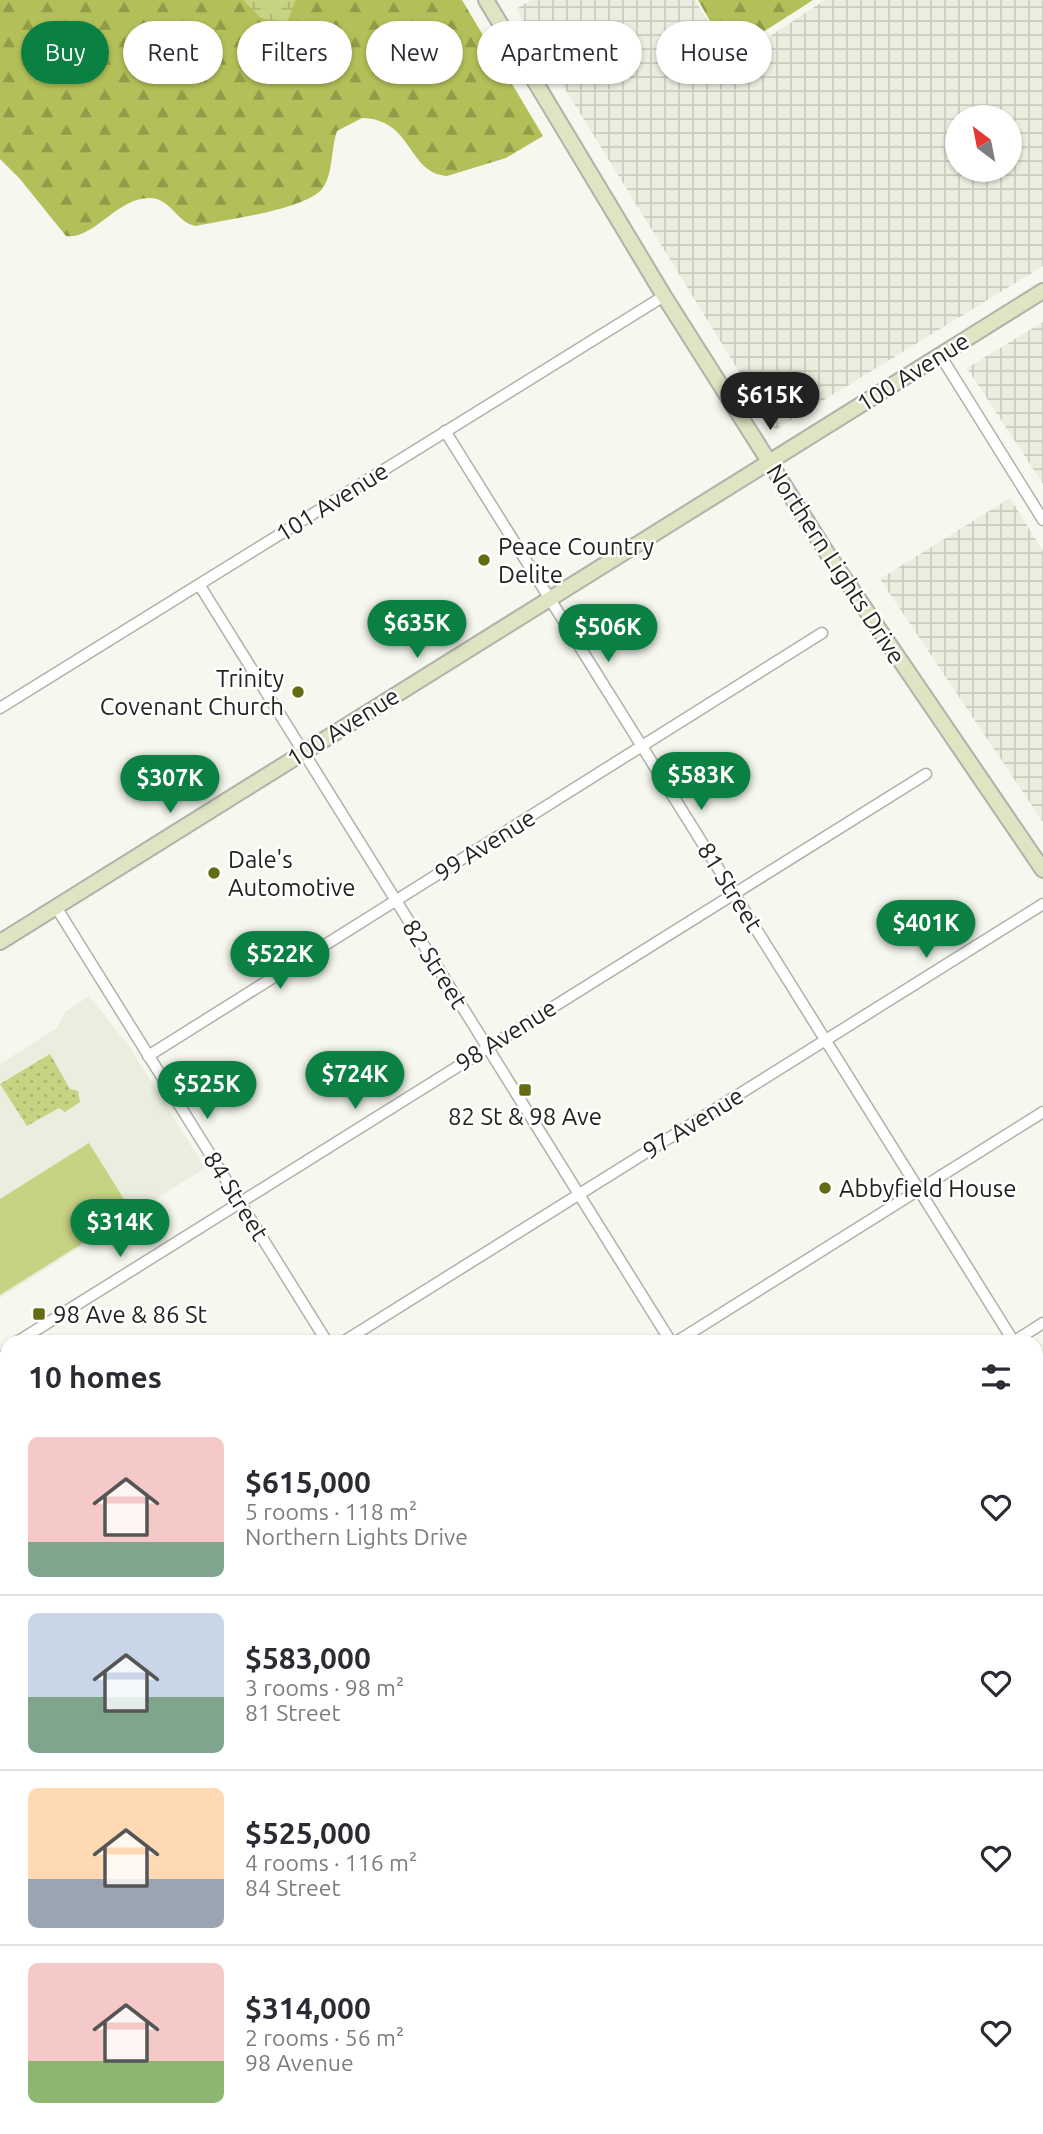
<!DOCTYPE html>
<meta charset="utf-8">
<style>
body{margin:0;font-family:Ubuntu,sans-serif;background:#f2f2f3;color:#2b2b33;height:100vh;display:flex;flex-direction:column;font-size:26px;white-space:nowrap}
*{box-sizing:border-box;margin:0}
p{font-size:23px;color:#7c7c81}
.icon{flex:none;width:38px;height:38px;fill:none;stroke:currentColor;stroke-width:2;stroke-linecap:round;stroke-linejoin:round}
.map{position:relative;flex:1;overflow:hidden}
.sheet{position:absolute;left:0px;top:1335px;width:1043px;height:800px;display:flex;flex-direction:column;background:#fff;border-radius:21px 21px 0 0;box-shadow:0 2px 5px #0004}
.sheet>*{flex:none}
.top-card{position:absolute;left:21px;top:21px;width:1001px;height:63px;display:flex;gap:14px}
.needle{width:46px;rotate:328deg}
.buttons{position:absolute;left:945px;top:105px;display:grid;gap:14px}
.buttons a{display:grid;place-items:center;width:77px;height:77px;border-radius:50%;background:#fff;box-shadow:0 2px 5px #0004;font-size:35px}
.price{position:absolute;translate:-50% -60px;padding:0 16px;border-radius:24px;background:#0b8043;color:#fff;font-size:23px;line-height:46px;filter:drop-shadow(0 2px 4px #0008)}
.price::after{content:'';position:absolute;left:50%;top:42px;width:21px;height:16px;margin-left:-10px;background:inherit;clip-path:polygon(0 0,100% 0,50% 100%)}
.price.selected{background:#222;color:#fff}
ul{padding:0;list-style:none}
li{display:flex;align-items:center;gap:21px;height:175px;padding:0 28px}
li+li{border-top:2px solid #e1e1e2}
li span{display:grid;place-items:center;flex:none;width:196px;height:140px;border-radius:10px;color:#555}
li>.icon{margin-inline-start:auto}
span .icon{width:84px;height:84px;fill:#fffc;stroke-width:1}
li b{font-size:30px}
h2{display:flex;justify-content:space-between;align-items:center;height:84px;padding:0 28px;font-size:30px}
.chip{padding:0 24px;border-radius:32px;background:#fff;box-shadow:0 2px 5px #0004;font-size:24px;line-height:63px}
.chip.selected{background:#0b8043;color:#fff}
.map>svg:first-child{display:block}
.built{fill:#ebeede}
.industrial{fill:url(#industrial-grid);fill-rule:evenodd}
.grass{fill:#c7d283}
.forest{fill:url(#forest-firs)}
.wetland{fill:url(#wetland-marsh)}
.park{fill:url(#park-dots)}
.lines{fill:none;stroke-linecap:round;stroke-linejoin:round}
.street-casing{stroke:#b0b2a9;stroke-width:13}
.secondary-casing{stroke:#b0b2a9;stroke-width:18}
.street{stroke:#fff;stroke-width:10}
.secondary{stroke:#e0e4c2;stroke-width:14}
.poi-dot{fill:#646c12;stroke:#fff;stroke-width:2.5}
.labels{text-anchor:middle;dominant-baseline:central;stroke-width:5;stroke-linejoin:round;paint-order:stroke}
.street-label{font-size:24px;fill:#242521;stroke:#fff}
.poi-label{font-size:24px;fill:#242521;stroke:#fff;text-anchor:start}
</style>
<div class="map">
<svg width="1043" height="2134" viewBox="0 0 1043 2134">
<defs>
<pattern id="industrial-grid" width="8" height="8" patternUnits="userSpaceOnUse" patternTransform="scale(1.75)"><rect width="8" height="8" fill="#ebeede"/><path d="M0 4h8M4 0v8" fill="none" stroke="#c9ccbe"/></pattern>
<pattern id="forest-firs" width="22" height="20" patternUnits="userSpaceOnUse" patternTransform="scale(1.75)"><rect width="22" height="20" fill="#b3bf58"/><path d="M5 1l3.5 6h-7zM16 11l3.5 6h-7z" fill="#919b48"/></pattern>
<pattern id="wetland-marsh" width="20" height="14" patternUnits="userSpaceOnUse" patternTransform="scale(1.75)"><rect width="20" height="14" fill="#c7d283"/><path d="M1 5h8M5 5V1M11 12h8M15 12V8" fill="none" stroke="#abb471"/></pattern>
<pattern id="park-dots" width="8" height="8" patternUnits="userSpaceOnUse" patternTransform="scale(1.75)"><rect width="8" height="8" fill="#c7d283"/><path d="M2 2h.1M6 6h.1" fill="none" stroke="#abb471" stroke-width="1.8" stroke-linecap="round"/></pattern>
</defs>
<rect width="100%" height="100%" fill="#f6f7ee"/>
<g class="built">
<path d="M89,996L131,1049L205,1168L0,1298V1064L57,1028L65,1012Z"/>
<path d="M7,1755V2128H265L256,2134H0V1759Z"/>
</g>
<g class="industrial">
<path d="M531,0H695L732,61L825,0H1043V266L775,430L516,9ZM957,117H1010V170H957Z"/>
<path d="M1043,322V484L967,368Z"/>
<path d="M1010,498L1043,551V822L880,579Z"/>
</g>
<g class="grass">
<path d="M89,1143L132,1212L0,1295V1199Z"/>
<path d="M0,1826L7,1827V2006L0,2004Z"/>
<path d="M0,2085L7,2087V2128H102L105,2134H0Z"/>
</g>
<g class="forest">
<path d="M0,0H462L543,136L506,158L447,176C407,173 413,119 362,118L337,131C331,148 333,176 322,189C304,210 224,220 196,226C177,223 171,199 151,198C118,196 94,240 66,236L20,179L0,159Z"/>
<path d="M698,0H813L729,54Z"/>
</g>
<path class="wetland" d="M243,0H296L286,25L261,18Z"/>
<path class="park" d="M50,1054L70,1089L78,1091L80,1102L65,1112L59,1108L27,1126L0,1084Z"/>
<g class="lines">
<defs>
<g id="street">
<path d="M940,355L1043,520"/>
<path d="M445,431L1014,1342"/>
<path d="M200,586L671,1342"/>
<path d="M0,708L664,296"/>
<path d="M56,907L327,1342"/>
<path d="M148,1056L822,633"/>
<path d="M17,1342L926,774"/>
<path d="M343,1342L1043,904"/>
<path d="M676,1342L1043,1112"/>
<path d="M1013,1342L1043,1323"/>
<path d="M0,1357L7,1369"/>
<path d="M1036,1377L1043,1388"/>
<path d="M1036,1538L1043,1534"/>
<path d="M0,1614L7,1626"/>
<path d="M0,1682L7,1677"/>
<path d="M405,2128L409,2134"/>
<path d="M658,2134L667,2128"/>
</g>
<g id="secondary">
<path d="M486,0L664,296L827,553L1043,870"/>
<path d="M0,942L1043,291"/>
<path d="M0,1416L7,1428"/>
<path d="M1036,1670L1043,1666"/>
<path d="M434,2128L438,2134"/>
<path d="M452,2128L456,2134"/>
<path d="M300,2134L309,2128"/>
<path d="M325,2134L334,2128"/>
</g>
</defs>
<use href="#street" class="street-casing"/>
<use href="#secondary" class="secondary-casing"/>
<use href="#street" class="street"/>
<use href="#secondary" class="secondary"/>
</g>
<g class="poi-dot">
<circle cx="484" cy="560" r="7"/>
<circle cx="298" cy="692" r="7"/>
<circle cx="214" cy="873" r="7"/>
<rect x="518" y="1083" width="14" height="14" rx="3.5"/>
<circle cx="825" cy="1188" r="7"/>
<rect x="32" y="1307" width="14" height="14" rx="3.5"/>
</g>
<g class="labels">
<g class="street-label">
<text transform="translate(913 372) rotate(-32)">100 Avenue</text>
<text transform="translate(332 502) rotate(-32)">101 Avenue</text>
<text transform="translate(836 564) rotate(57)">Northern Lights Drive</text>
<text transform="translate(343 727) rotate(-32)">100 Avenue</text>
<text transform="translate(485 845) rotate(-32)">99 Avenue</text>
<text transform="translate(730 887) rotate(58)">81 Street</text>
<text transform="translate(435 964) rotate(58)">82 Street</text>
<text transform="translate(506 1035) rotate(-32)">98 Avenue</text>
<text transform="translate(693 1123) rotate(-32)">97 Avenue</text>
<text transform="translate(236 1196) rotate(58)">84 Street</text>
</g>
<g class="poi-label">
<text x="498" y="546">Peace Country<tspan x="498" dy="28">Delite</tspan></text>
<text x="284" y="678" text-anchor="end">Trinity<tspan x="284" dy="28">Covenant Church</tspan></text>
<text x="228" y="859">Dale's<tspan x="228" dy="28">Automotive</tspan></text>
<text x="525" y="1116" text-anchor="middle">82 St &amp; 98 Ave</text>
<text x="839" y="1188">Abbyfield House</text>
<text x="53" y="1314">98 Ave &amp; 86 St</text>
</g>
</g>
</svg>
<div class="buttons">
<a><svg class="needle" viewBox="-14 -14 28 28"><path d="M0-13l5 13h-10z" fill="#e53935"/><path d="M0 13l5-13h-10z" fill="#7c7c81"/></svg></a>
</div>
<b class="price selected" style="left:770px;top:432px">$615K</b>
<b class="price" style="left:417px;top:660px">$635K</b>
<b class="price" style="left:608px;top:664px">$506K</b>
<b class="price" style="left:701px;top:812px">$583K</b>
<b class="price" style="left:170px;top:815px">$307K</b>
<b class="price" style="left:926px;top:960px">$401K</b>
<b class="price" style="left:280px;top:991px">$522K</b>
<b class="price" style="left:355px;top:1111px">$724K</b>
<b class="price" style="left:207px;top:1121px">$525K</b>
<b class="price" style="left:120px;top:1259px">$314K</b>
<div class="top-card">
<a class="chip selected">Buy</a>
<a class="chip">Rent</a>
<a class="chip">Filters</a>
<a class="chip">New</a>
<a class="chip">Apartment</a>
<a class="chip">House</a>
</div>
<section class="sheet">
<h2>10 homes<svg class="icon" aria-label="filters" viewBox="0 0 24 24"><path d="M4 7h16M4 17h16"/><circle cx="9" cy="7" r="2"/><circle cx="15" cy="17" r="2"/></svg></h2>
<ul>
<li><span style="background:linear-gradient(#f6c9c9 75%,#7fa58c 0)"><svg class="icon" aria-label="home" viewBox="0 0 24 24"><path d="M3 11l9-7 9 7M6 9v11h12V9"/></svg></span><div><b>$615,000</b><p>5 rooms · 118 m²</p><p>Northern Lights Drive</p></div><svg class="icon" aria-label="heart" viewBox="0 0 24 24"><path d="M12 20l-8-8c-3-5 5-10 8-4 3-6 11-1 8 4z"/></svg></li>
<li><span style="background:linear-gradient(#c9d6e8 60%,#7fa58c 0)"><svg class="icon" aria-label="home" viewBox="0 0 24 24"><path d="M3 11l9-7 9 7M6 9v11h12V9"/></svg></span><div><b>$583,000</b><p>3 rooms · 98 m²</p><p>81 Street</p></div><svg class="icon" aria-label="heart" viewBox="0 0 24 24"><path d="M12 20l-8-8c-3-5 5-10 8-4 3-6 11-1 8 4z"/></svg></li>
<li><span style="background:linear-gradient(#ffd9b3 65%,#9aa5b1 0)"><svg class="icon" aria-label="home" viewBox="0 0 24 24"><path d="M3 11l9-7 9 7M6 9v11h12V9"/></svg></span><div><b>$525,000</b><p>4 rooms · 116 m²</p><p>84 Street</p></div><svg class="icon" aria-label="heart" viewBox="0 0 24 24"><path d="M12 20l-8-8c-3-5 5-10 8-4 3-6 11-1 8 4z"/></svg></li>
<li><span style="background:linear-gradient(#f6c9c9 70%,#8fb573 0)"><svg class="icon" aria-label="home" viewBox="0 0 24 24"><path d="M3 11l9-7 9 7M6 9v11h12V9"/></svg></span><div><b>$314,000</b><p>2 rooms · 56 m²</p><p>98 Avenue</p></div><svg class="icon" aria-label="heart" viewBox="0 0 24 24"><path d="M12 20l-8-8c-3-5 5-10 8-4 3-6 11-1 8 4z"/></svg></li>
</ul>
</section>
</div>
